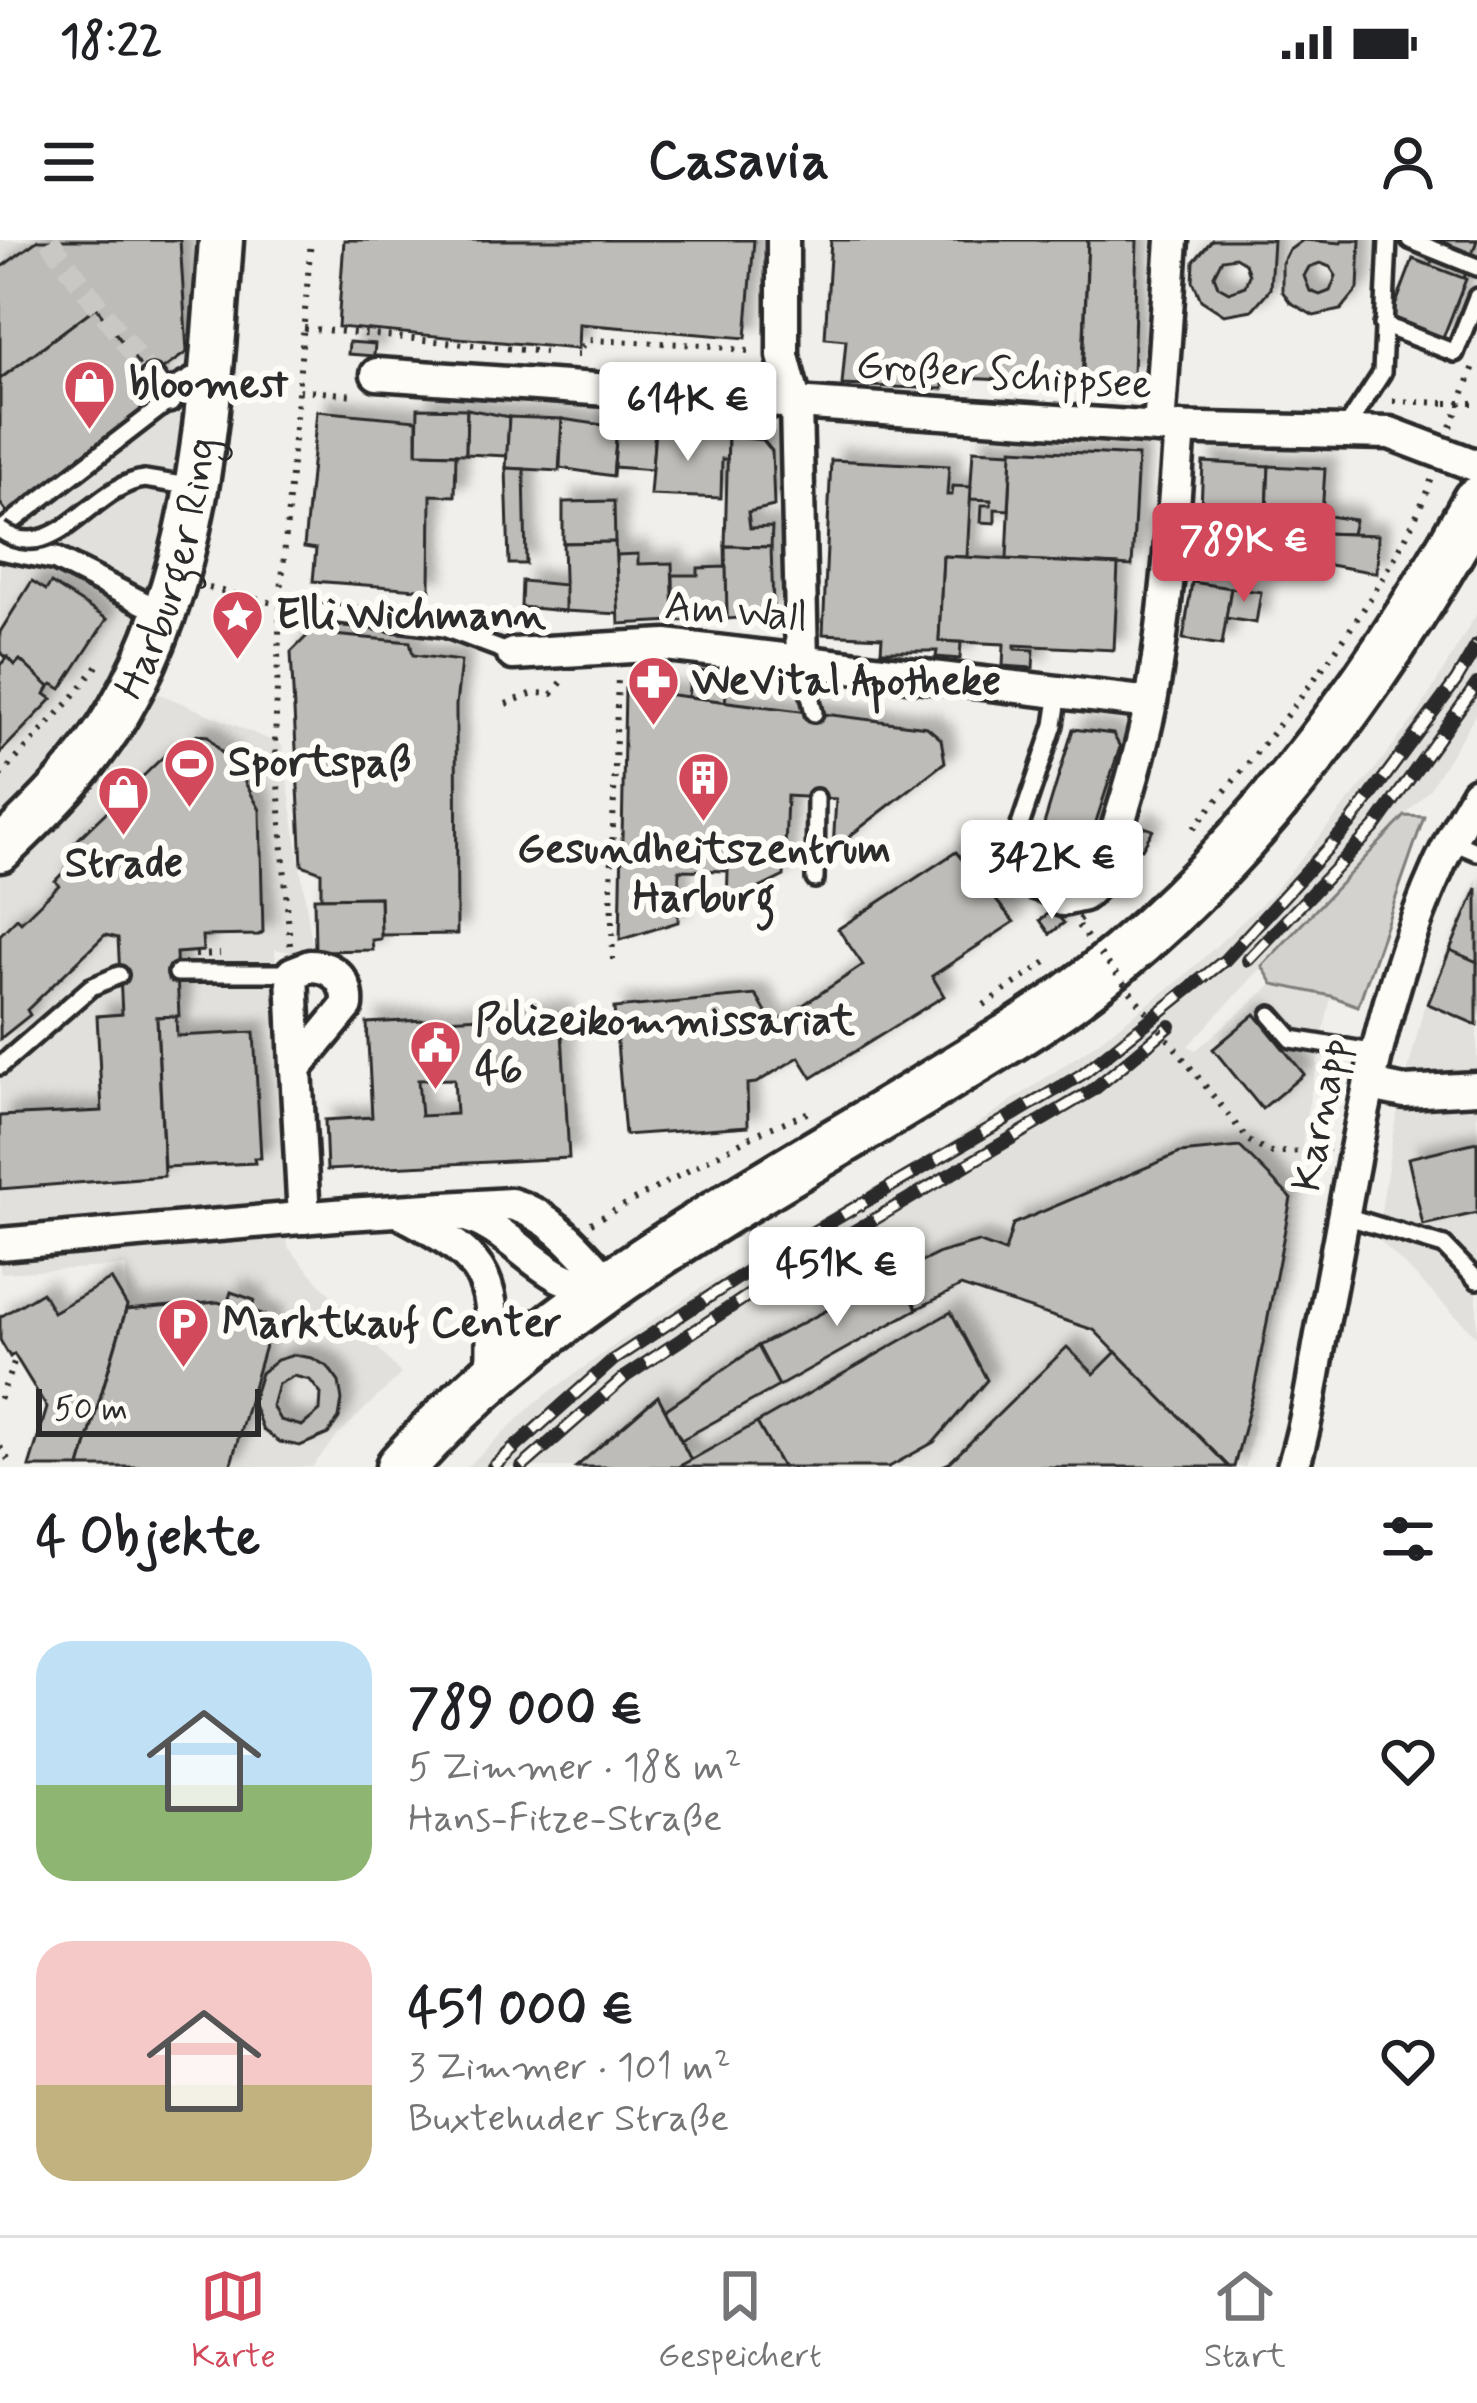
<!DOCTYPE html>
<html lang="de">
<meta charset="utf-8">
<style>
body{margin:0;font-family:Mynerve,sans-serif;background:#f6f6f6;color:#202124;height:100vh;display:flex;flex-direction:column;font-size:45px;white-space:nowrap}
*{box-sizing:border-box;margin:0}
p{font-size:39px;color:#757577}
.icon{flex:none;width:66px;height:66px;fill:none;stroke:currentColor;stroke-width:2;stroke-linecap:round;stroke-linejoin:round}
.map{position:relative;height:1227px;overflow:hidden}
.panel{display:flex;flex-direction:column;background:#fff;flex:1}
.panel>*{flex:none}
.scale{position:absolute;left:36px;bottom:30px;width:225px;box-sizing:border-box;padding-left:12px;border:6px solid #2b2b2b;border-top:0;font-size:33px;line-height:42px;white-space:nowrap;color:#2b2b2b;-webkit-text-stroke:9px #fdfcf7;paint-order:stroke}
.price{position:absolute;translate:-50% -102px;padding:0 27px;border-radius:12px;background:#fff;color:#222;font-size:39px;line-height:78px;filter:drop-shadow(0 3px 6px #0008)}
.price::after{content:'';position:absolute;left:50%;top:72px;width:36px;height:27px;margin-left:-18px;background:inherit;clip-path:polygon(0 0,100% 0,50% 100%)}
.price.selected{background:#d1495b;color:#fff}
ul{padding:0;list-style:none}
li{display:flex;align-items:center;gap:36px;height:300px;padding:0 36px}
li span{display:grid;place-items:center;flex:none;width:336px;height:240px;border-radius:36px;color:#555}
li>.icon{margin-inline-start:auto}
span .icon{width:144px;height:144px;fill:#fffc;stroke-width:1}
li b{font-size:51px}
h2{display:flex;justify-content:space-between;align-items:center;height:144px;padding:0 36px;font-size:51px}
.status{display:flex;justify-content:space-between;align-items:center;height:84px;padding:0 60px;background:#fff;direction:ltr}
.status svg{height:33px;fill:currentColor}
header{display:flex;justify-content:space-between;align-items:center;height:156px;padding:0 36px;background:#fff;font-size:54px;font-weight:700}
.tabs{display:flex;justify-content:space-around;align-items:center;height:168px;border-top:3px solid #e0e0e0;background:#fff;font-size:33px;color:#757577}
.tabs a{display:grid;justify-items:center;gap:6px}
.tabs .selected{color:#d1495b}
.map>svg:first-child{display:block}
.built{fill:#e1e0dc}
.green{fill:#d3d2cf;stroke:#7f7e7d;stroke-width:3}
.building{fill:#bdbcb8;stroke:#2b2b2b;stroke-width:3;fill-rule:evenodd;filter:url(#shadow)}
.lines{fill:none;stroke-linecap:round;stroke-linejoin:round}
.pedestrian-tunnel{stroke:#c9c8c5;stroke-width:21;stroke-dasharray:21 10;stroke-linecap:butt}
.service-casing{stroke:#2b2b2b;stroke-width:24}
.pedestrian-casing{stroke:#2b2b2b;stroke-width:30}
.minor-casing{stroke:#2b2b2b;stroke-width:39}
.secondary-casing{stroke:#2b2b2b;stroke-width:51}
.primary-casing{stroke:#2b2b2b;stroke-width:57}
.path{stroke:#2b2b2b;stroke-width:6;stroke-dasharray:3 9;stroke-linecap:butt}
.service{stroke:#fdfcf7;stroke-width:15}
.pedestrian{stroke:#fdfcf7;stroke-width:21}
.minor{stroke:#fdfcf7;stroke-width:30}
.secondary{stroke:#fdfcf7;stroke-width:42}
.primary{stroke:#fdfcf7;stroke-width:48}
.rail-casing{stroke:#2b2b2b;stroke-width:14}
.rail{stroke:#fdfcf7;stroke-width:9;stroke-dasharray:27;stroke-linecap:butt}
.service-bridge-casing{stroke:#2b2b2b;stroke-width:24;stroke-linecap:butt}
.path-bridge{stroke:#2b2b2b;stroke-width:6;stroke-dasharray:3 9;stroke-linecap:butt}
.service-bridge{stroke:#fdfcf7;stroke-width:15}
.labels{text-anchor:middle;dominant-baseline:central;stroke-width:12;stroke-linejoin:round;paint-order:stroke}
.street-label{font-size:42px;fill:#2b2b2b;stroke:#fdfcf7}
.poi-label{font-size:42px;font-weight:bold;fill:#2b2b2b;stroke:#fdfcf7;text-anchor:start}
</style>
<div class="status"><b>18:22</b><svg viewBox="0 0 49 12"><path d="M0 12V9h3v3zM5 12V6h3v6zM10 12V3h3v9zM15 12V0h3v12zM26 1h20v11H26zM47 4h2v5h-2z"/></svg></div>
<header><svg class="icon" aria-label="menu" viewBox="0 0 24 24"><path d="M4 6h16M4 12h16M4 18h16"/></svg>Casavia<svg class="icon" aria-label="person" viewBox="0 0 24 24"><circle cx="12" cy="8" r="4"/><path d="M4 21q1-7 8-7t8 7"/></svg></header>
<div class="map">
<svg width="1477" height="1227" viewBox="0 0 1477 1227">
<defs>
<filter id="shadow"><feDropShadow dx="11" dy="-11" stdDeviation="6" flood-color="#0004"/></filter>
</defs>
<rect width="100%" height="100%" fill="#f0efeb"/>
<filter id="ink" filterUnits="userSpaceOnUse"><feTurbulence type="fractalNoise" baseFrequency=".00833" numOctaves="2"/><feDisplacementMap in="SourceGraphic" scale="24" xChannelSelector="R" yChannelSelector="G"/><feConvolveMatrix kernelMatrix="1 2 1 2 8 2 1 2 1" color-interpolation-filters="sRGB"/></filter>
<g filter="url(#ink)">
<g class="built">
<path d="M0,0H202L205,109L174,281L119,437L282,505L314,717L275,709L288,1007L401,1134L338,1195L312,1227H80L127,1066L126,1026L0,1033Z"/>
<path d="M1477,373V472L1429,550L1188,806L1196,810L1273,744L1331,756L1304,886L1302,924L1246,1227H467L536,1162L619,1102L709,1043L936,912L1094,805L1181,739L1271,655L1371,534L1419,472Z"/>
<path d="M1477,638V1097L1377,998L1394,887L1424,767Z"/>
</g>
<path class="green" d="M1405,576L1424,577L1358,766L1331,756L1273,744L1262,726Z"/>
<g class="building">
<path d="M38,0H180L187,112L149,139L96,67L0,139V28Z"/>
<path d="M344,0H754L746,98L579,84L578,109L338,87Z"/>
<path d="M831,0H1088L1082,144L964,138V133L944,132L943,149L842,145L846,100L825,98Z"/>
<path d="M1088,0H1137L1133,136L1083,134Z"/>
<path d="M1212,0H1273L1270,49L1252,70L1224,75L1201,60L1193,41L1194,21ZM1235,17L1245,23L1249,35L1245,46L1229,52L1218,46L1214,35L1222,19Z"/>
<path d="M1303,0L1341,3L1342,0H1360L1358,49L1341,70L1314,76L1290,62L1282,51V23L1288,11ZM1320,23L1330,27L1336,36L1330,51L1320,55L1310,51L1304,36L1309,27Z"/>
<path d="M1440,0H1477L1462,44L1428,31Z"/>
<path d="M1413,19L1466,39L1443,98L1391,77Z"/>
<path d="M96,67L164,158L9,275L0,263V139Z"/>
<path d="M349,102L375,104L374,116L348,114Z"/>
<path d="M418,168L467,169L466,214L417,213Z"/>
<path d="M467,169L509,177L507,216L466,214Z"/>
<path d="M317,171L417,180V213L456,214L455,256L431,255L430,350L313,341L316,309L304,307Z"/>
<path d="M509,177L562,179L559,231L506,228Z"/>
<path d="M562,179L617,187L613,236L560,228Z"/>
<path d="M617,187L655,190L652,230L614,227Z"/>
<path d="M655,190L728,196V219H722L721,258L650,255Z"/>
<path d="M728,196L763,200L772,211L774,266L748,272L750,288L772,287L771,307L725,306Z"/>
<path d="M1012,209L1138,216L1132,326L1007,319Z"/>
<path d="M973,210L1012,212L1009,270L995,269V283L981,282L982,265H991V260L970,259Z"/>
<path d="M831,220L949,226L947,255H952L953,246L971,247L967,317L943,316L939,401L961,402L960,419L936,417L937,411H881L882,397L823,394Z"/>
<path d="M1203,222L1269,226L1267,272L1227,270L1225,292L1200,290Z"/>
<path d="M1269,226L1325,229L1322,275L1267,272Z"/>
<path d="M506,228L524,229L526,324H509Z"/>
<path d="M614,261L615,302L563,303V262Z"/>
<path d="M1267,272L1322,275L1355,280L1352,294L1265,291Z"/>
<path d="M1265,291L1378,295L1377,333L1264,314Z"/>
<path d="M615,302L619,374L565,371L563,303Z"/>
<path d="M725,306L771,307L773,366L764,376L727,379Z"/>
<path d="M638,314V324L672,323L674,381L619,384L616,315Z"/>
<path d="M943,316L1118,325L1114,410L1015,405V409L1034,410L1033,428L1003,426L1004,404L939,401Z"/>
<path d="M1283,317L1307,321L1304,339L1280,334Z"/>
<path d="M726,327L727,379L674,381L673,335H698V328Z"/>
<path d="M32,341L46,350L51,343L107,379L61,449L53,444L49,447L20,420L15,425L0,412V392Z"/>
<path d="M522,341L565,345V371L521,367Z"/>
<path d="M1192,342L1231,348L1222,405L1183,399Z"/>
<path d="M1231,348L1261,352L1256,383L1226,378Z"/>
<path d="M310,393L410,402L413,415L461,421L456,465L457,694L381,695L380,657L321,658V632L302,625L291,412Z"/>
<path d="M8,417L15,425L20,420L49,447L45,454L52,459L0,513V425Z"/>
<path d="M691,430L729,435L725,462L688,457Z"/>
<path d="M625,449L927,487L941,499L945,522L833,609L836,559L787,556L784,636L727,664L728,631L679,630L678,682L620,700Z"/>
<path d="M1073,489L1113,494L1120,507L1076,644L1030,630Z"/>
<path d="M197,495L208,496L242,537L260,570L263,692L259,695L202,696L203,711L176,713L179,776L157,777L164,936L0,949V876L102,871L97,776L122,774L118,698L105,695L27,770L30,775L0,799V695L17,678L21,682L59,645L55,641L77,618L68,609L165,515L171,521Z"/>
<path d="M1135,584L1153,590L1142,609L1129,605Z"/>
<path d="M956,612L1014,682L932,736L944,756L812,838L799,817L756,843L747,844L748,886L625,895L614,768L756,755L773,785L863,725L838,689Z"/>
<path d="M1477,648V722L1450,710Z"/>
<path d="M380,657L381,699L372,700L373,710L315,711L314,658Z"/>
<path d="M1053,670L1064,683L1050,694L1040,680Z"/>
<path d="M1450,710L1477,722V785L1428,764Z"/>
<path d="M561,773L569,918L327,930L325,880L372,877L367,783ZM454,839L456,874L421,876L418,840Z"/>
<path d="M1255,774L1304,834L1262,869L1213,809Z"/>
<path d="M176,776L177,796L254,792L261,918H254L255,923L164,927L157,777Z"/>
<path d="M1477,902V973L1423,985L1408,918Z"/>
<path d="M1240,907L1291,958L1254,1150L1234,1227H1229L1094,1090L961,1046L917,1069L899,1033L940,1013L978,1002L1005,1012L1013,984L1180,913Z"/>
<path d="M899,1033L917,1069L779,1146L758,1106Z"/>
<path d="M111,1039L127,1066L80,1227H29L47,1168L14,1114L10,1117L0,1100V1077L42,1052L53,1072Z"/>
<path d="M231,1052L254,1060L251,1070L273,1078L230,1227H80L126,1070L218,1062L227,1065Z"/>
<path d="M951,1072L987,1140L934,1202L889,1227H782L757,1183Z"/>
<path d="M758,1106L779,1146L681,1200L665,1170Z"/>
<path d="M1067,1107L1094,1134L1116,1112L1229,1227H940L949,1223Z"/>
<path d="M294,1115L312,1118L328,1127L339,1142L342,1160L339,1178L328,1194L300,1206L280,1202L263,1190L252,1162L261,1133L277,1120ZM294,1136L310,1140L321,1154L320,1171L302,1186L280,1180L272,1166L278,1144Z"/>
<path d="M658,1156L691,1220L678,1227H576Z"/>
<path d="M757,1183L782,1227H678L691,1220Z"/>
</g>
<g class="lines">
<path class="pedestrian-tunnel" d="M49,0L152,138"/>
<defs>
<g id="service">
<path d="M1410,0L1477,27"/>
<path d="M1383,85L1455,113L1477,57"/>
<path d="M163,153L202,131"/>
<path d="M1345,190L1382,133L1388,0"/>
<path d="M145,239L194,247"/>
<path d="M0,291L169,161"/>
<path d="M317,372L444,388L513,414"/>
<path d="M802,421L814,473"/>
<path d="M1059,452L1054,485L1005,630L1029,649L1062,660"/>
<path d="M1451,601L1477,612"/>
<path d="M815,639L816,558"/>
<path d="M177,733H292"/>
<path d="M1271,775L1292,799L1377,813"/>
<path d="M0,826L91,747L119,735"/>
<path d="M1345,976L1444,1006L1477,1040"/>
</g>
<g id="pedestrian">
<path d="M152,138L169,161"/>
<path d="M0,308L56,319L165,374"/>
</g>
<g id="minor">
<path d="M783,0V116L796,165L802,421"/>
<path d="M377,134L1159,188L1390,193L1477,226"/>
<path d="M1159,188L1172,0"/>
<path d="M513,414L666,405L1150,463"/>
<path d="M1062,660L1084,655L1100,639C1120,582 1139,522 1151,462C1167,372 1173,280 1180,188"/>
<path d="M310,726C334,726 349,742 347,766L296,828L292,733Z"/>
<path d="M296,828L304,978"/>
<path d="M1371,845L1405,852L1477,848"/>
<path d="M456,974C516,983 545,1057 611,1045"/>
<path d="M405,975C496,1023 494,1041 492,1140"/>
<path d="M0,1004L347,974L511,964C554,976 581,1013 611,1045"/>
<path d="M1293,1227C1308,1181 1314,1131 1323,1084C1359,904 1380,713 1477,553"/>
</g>
<g id="secondary">
<path id="s1" d="M0,610C44,568 89,524 119,471C203,328 209,162 221,0"/>
</g>
<path id="primary" d="M401,1227C544,1065 741,962 923,851C969,822 1017,795 1062,763C1231,641 1377,445 1477,262"/>
</defs>
<use href="#service" class="service-casing"/>
<use href="#pedestrian" class="pedestrian-casing"/>
<use href="#minor" class="minor-casing"/>
<use href="#secondary" class="secondary-casing"/>
<use href="#primary" class="primary-casing"/>
<g class="path">
<path d="M304,88L545,112"/>
<path d="M576,115H581V108L589,100L706,105L755,112"/>
<path d="M299,150L355,155"/>
<path d="M1393,161L1446,163"/>
<path d="M1451,187L1474,126"/>
<path d="M209,348L295,368"/>
<path d="M506,464L533,453L552,454L565,438"/>
<path d="M0,536L69,462L101,421"/>
<path d="M1194,588C1277,489 1387,360 1432,238"/>
<path d="M290,705L275,503L280,364L311,0"/>
<path d="M613,720L611,646L618,435"/>
<path d="M984,765L1052,718"/>
<path d="M1249,901L1269,913L1330,909"/>
<path d="M591,983L758,893L809,872"/>
<path d="M0,1159L16,1117"/>
<path d="M0,1207L13,1227"/>
</g>
<use href="#service" class="service"/>
<use href="#pedestrian" class="pedestrian"/>
<use href="#minor" class="minor"/>
<use href="#secondary" class="secondary"/>
<use href="#primary" class="primary"/>
<defs>
<g id="rail">
<path d="M1248,720L1375,587L1477,444"/>
<path d="M493,1227L613,1120L762,1022L1081,835L1225,720L1349,585L1456,441L1477,405"/>
<path d="M522,1227L626,1136L770,1041L1093,850L1170,786"/>
</g>
</defs>
<use href="#rail" class="rail-casing"/>
<use href="#rail" class="rail"/>
<defs>
<path id="service-bridge" d="M0,290C55,329 93,244 145,239"/>
</defs>
<use href="#service-bridge" class="service-bridge-casing"/>
<g class="path-bridge">
<path d="M1446,163H1477"/>
<path d="M1081,678L1075,682L1249,901"/>
<path d="M195,715L220,714"/>
</g>
<use href="#service-bridge" class="service-bridge"/>
</g>
</g>
<defs>
<symbol id="shop-pin" viewBox="-11 -11 22 30"><path d="M0 17L-7.5 6A9.5 9.5 0 1 1 7.5 6Z" fill="#d1495b" stroke="#fdfcf7"/><path d="M-5-2.5h2.3a2.7 3.5 0 0 1 5.4 0H5L5.5 6h-11ZM-1.5-2.5h3a1.5 2.3 0 0 0-3 0Z" fill="#fff"/></symbol>
<symbol id="sight-pin" viewBox="-11 -11 22 30"><path d="M0 17L-7.5 6A9.5 9.5 0 1 1 7.5 6Z" fill="#d1495b" stroke="#fdfcf7"/><path d="M0-6L1.8-2.2L6-1.7L2.9 1.2L3.7 5.4L0 3.3L-3.7 5.4L-2.9 1.2L-6-1.7L-1.8-2.2Z" fill="#fff"/></symbol>
<symbol id="pharmacy-pin" viewBox="-11 -11 22 30"><path d="M0 17L-7.5 6A9.5 9.5 0 1 1 7.5 6Z" fill="#d1495b" stroke="#fdfcf7"/><path d="M-2-6h4v4h4v4h-4v4h-4v-4h-4v-4h4Z" fill="#fff"/></symbol>
<symbol id="stadium-pin" viewBox="-11 -11 22 30"><path d="M0 17L-7.5 6A9.5 9.5 0 1 1 7.5 6Z" fill="#d1495b" stroke="#fdfcf7"/><path d="M0-5a6.5 5 0 1 0 0 10a6.5 5 0 1 0 0-10ZM-3.5-1.8h7v3.6h-7Z" fill="#fff"/></symbol>
<symbol id="building-pin" viewBox="-11 -11 22 30"><path d="M0 17L-7.5 6A9.5 9.5 0 1 1 7.5 6Z" fill="#d1495b" stroke="#fdfcf7"/><path d="M-4-6H4V6H1V3H-1V6H-4ZM-2.5-4.3h1.7v1.8h-1.7ZM.8-4.3h1.7v1.8H.8ZM-2.5-1h1.7V.8h-1.7ZM.8-1h1.7V.8H.8Z" fill="#fff"/></symbol>
<symbol id="civic-pin" viewBox="-11 -11 22 30"><path d="M0 17L-7.5 6A9.5 9.5 0 1 1 7.5 6Z" fill="#d1495b" stroke="#fdfcf7"/><path d="M-.6-6.5H3V-4.5H.6V-3L4-1V1h2V6H-6V1h2V-1L-.6-3ZM-1.2 2.5V6h2.4V2.5Z" fill="#fff"/></symbol>
<symbol id="parking-pin" viewBox="-11 -11 22 30"><path d="M0 17L-7.5 6A9.5 9.5 0 1 1 7.5 6Z" fill="#d1495b" stroke="#fdfcf7"/><path d="M-3.5-5.5H1a3.5 3.5 0 0 1 0 7H-1V5.5H-3.5ZM-1-3.4V-.6H.8a1.4 1.4 0 0 0 0-2.8Z" fill="#fff"/></symbol>
</defs>
<g fill-rule="evenodd">
<use href="#shop-pin" x="60" y="116" width="59" height="81"/>
<use href="#sight-pin" x="208" y="346" width="59" height="81"/>
<use href="#pharmacy-pin" x="624" y="412" width="59" height="81"/>
<use href="#stadium-pin" x="160" y="494" width="59" height="81"/>
<use href="#building-pin" x="674" y="508" width="59" height="81"/>
<use href="#shop-pin" x="94" y="522" width="59" height="81"/>
<use href="#civic-pin" x="406" y="776" width="59" height="81"/>
<use href="#parking-pin" x="154" y="1054" width="59" height="81"/>
</g>
<g class="labels">
<g class="street-label">
<text transform="translate(1004 136) rotate(4)">Großer Schippsee</text>
<text stroke="none"><textPath href="#s1" startOffset="336">Harburger Ring</textPath></text>
<text transform="translate(736 373) rotate(5)">Am Wall</text>
<text transform="translate(1322 875) rotate(-79)">Karnapp</text>
</g>
<g class="poi-label">
<text x="129" y="145">bloomest</text>
<text x="276" y="376">Elli Wichmann</text>
<text x="692" y="442">WeVital Apotheke</text>
<text x="228" y="523">Sportspaß</text>
<text x="704" y="610" text-anchor="middle">Gesundheitszentrum<tspan x="704" dy="48">Harburg</tspan></text>
<text x="124" y="624" text-anchor="middle">Strade</text>
<text x="475" y="782">Polizeikommissariat<tspan x="475" dy="48">46</tspan></text>
<text x="222" y="1084">Marktkauf Center</text>
</g>
</g>
</svg>
<div class="scale">50 m</div>
<b class="price" style="left:688px;top:224px">614K €</b>
<b class="price selected" style="left:1244px;top:365px">789K €</b>
<b class="price" style="left:1052px;top:682px">342K €</b>
<b class="price" style="left:837px;top:1089px">451K €</b>
</div>
<section class="panel">
<h2>4 Objekte<svg class="icon" aria-label="filters" viewBox="0 0 24 24"><path d="M4 7h16M4 17h16"/><circle cx="9" cy="7" r="2"/><circle cx="15" cy="17" r="2"/></svg></h2>
<ul>
<li><span style="background:linear-gradient(#bfe0f5 60%,#8fb573 0)"><svg class="icon" aria-label="home" viewBox="0 0 24 24"><path d="M3 11l9-7 9 7M6 9v11h12V9"/></svg></span><div><b>789 000 €</b><p>5 Zimmer · 188 m²</p><p>Hans-Fitze-Straße</p></div><svg class="icon" aria-label="heart" viewBox="0 0 24 24"><path d="M12 20l-8-8c-3-5 5-10 8-4 3-6 11-1 8 4z"/></svg></li>
<li><span style="background:linear-gradient(#f6c9c9 60%,#c2b280 0)"><svg class="icon" aria-label="home" viewBox="0 0 24 24"><path d="M3 11l9-7 9 7M6 9v11h12V9"/></svg></span><div><b>451 000 €</b><p>3 Zimmer · 101 m²</p><p>Buxtehuder Straße</p></div><svg class="icon" aria-label="heart" viewBox="0 0 24 24"><path d="M12 20l-8-8c-3-5 5-10 8-4 3-6 11-1 8 4z"/></svg></li>
</ul>
</section>
<nav class="tabs">
<a class="selected"><svg class="icon" aria-label="map" viewBox="0 0 24 24"><path d="M3 6l6-2 6 2 6-2v14l-6 2-6-2-6 2zM9 4v14M15 6v14"/></svg>Karte</a>
<a><svg class="icon" aria-label="saved" viewBox="0 0 24 24"><path d="M7 4h10v16l-5-4-5 4z"/></svg>Gespeichert</a>
<a><svg class="icon" aria-label="home" viewBox="0 0 24 24"><path d="M3 11l9-7 9 7M6 9v11h12V9"/></svg>Start</a>
</nav>
